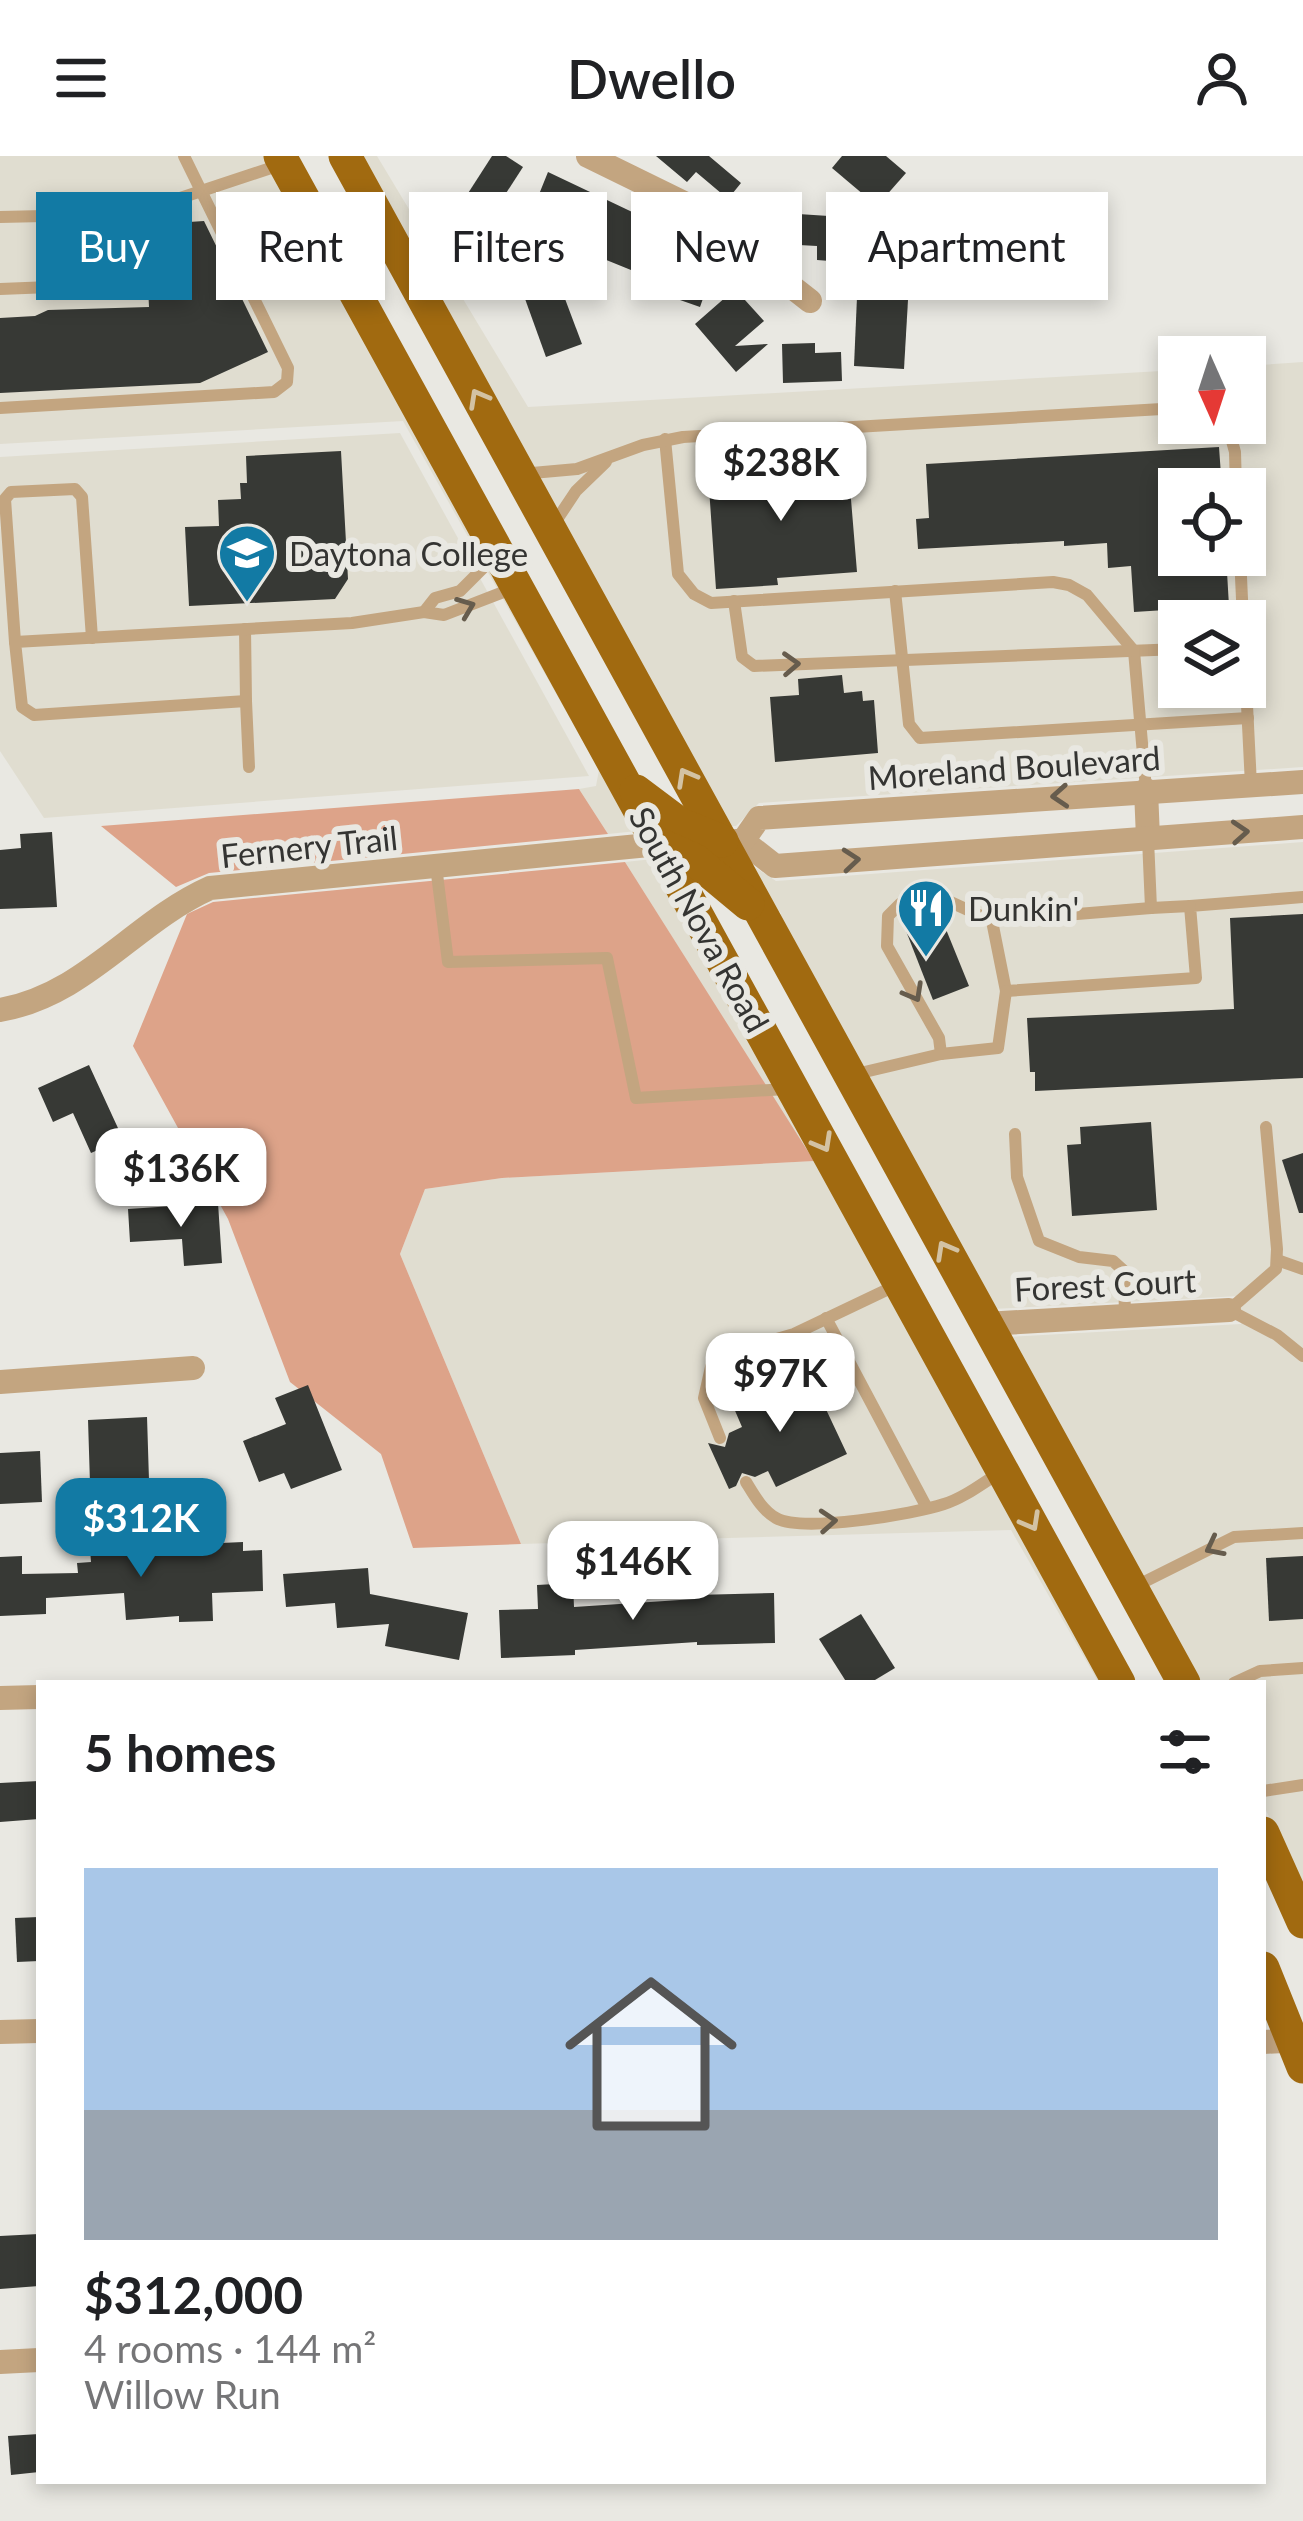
<!DOCTYPE html>
<meta charset="utf-8">
<style>
body{margin:0;font-family:Lato,sans-serif;background:#f6f6f6;color:#202124;height:100vh;display:flex;flex-direction:column;font-size:45px;white-space:nowrap}
*{box-sizing:border-box;margin:0}
p{font-size:39px;color:#757577}
.icon{flex:none;width:66px;height:66px;fill:none;stroke:currentColor;stroke-width:2;stroke-linecap:round;stroke-linejoin:round}
.map{position:relative;flex:1;overflow:hidden}
.side{position:absolute;left:36px;top:1524px;width:1230px;height:804px;display:flex;flex-direction:column;background:#fff;border-radius:0px;box-shadow:0 6px 18px #0003}
.side>*{flex:none}
.banner{position:absolute;left:36px;top:36px;width:1233px;height:108px;display:flex;gap:24px}
.needle{width:78px;rotate:177deg}
.buttons{position:absolute;left:1158px;top:180px;display:grid;gap:24px}
.buttons a{display:grid;place-items:center;width:108px;height:108px;border-radius:0px;background:#fff;box-shadow:0 6px 18px #0003;font-size:60px}
.price{position:absolute;translate:-50% -102px;padding:0 27px;border-radius:24px;background:#fff;color:#222;font-size:39px;line-height:78px;filter:drop-shadow(0 3px 6px #0008)}
.price::after{content:'';position:absolute;left:50%;top:72px;width:36px;height:27px;margin-left:-18px;background:inherit;clip-path:polygon(0 0,100% 0,50% 100%)}
.price.on{background:#127aa4;color:#fff}
ul{padding:0;list-style:none}
li{display:grid;align-content:center;gap:24px;height:636px;padding:0 48px}
li span{display:grid;place-items:center;height:372px;border-radius:0px;color:#555}
li>.icon{margin-inline-start:auto}
span .icon{width:216px;height:216px;fill:#fffc;stroke-width:1}
li b{font-size:51px}
h2{display:flex;justify-content:space-between;align-items:center;height:144px;padding:0 48px;font-size:51px}
.tag{padding:0 42px;border-radius:0px;background:#fff;box-shadow:0 6px 18px #0003;font-size:42px;line-height:108px}
.tag.on{background:#127aa4;color:#fff}
header{display:flex;justify-content:space-between;align-items:center;height:156px;padding:0 48px;background:#fff;font-size:54px;font-weight:600}
.map>svg:first-child{display:block}
.built{fill:#e0ddd0;fill-rule:evenodd}
.forest{fill:#dda389}
.building{fill:#373935}
.lines{fill:none;stroke-linecap:round;stroke-linejoin:round}
.service{stroke:#c3a580;stroke-width:12}
.minor{stroke:#c3a580;stroke-width:24}
.primary{stroke:#a16a10;stroke-width:33}
.oneway{stroke:#d3c2a3}
.oneway2{stroke:#665c4d}
.labels{text-anchor:middle;dominant-baseline:central;stroke-width:12;stroke-linejoin:round;paint-order:stroke}
.poi-label{font-size:33px;fill:#343432;stroke:#e9e8e2;text-anchor:start}
.street-label{font-size:33px;fill:#343432;stroke:#e9e8e2}
</style>
<header><svg class="icon" aria-label="menu" viewBox="0 0 24 24"><path d="M4 6h16M4 12h16M4 18h16"/></svg>Dwello<svg class="icon" aria-label="person" viewBox="0 0 24 24"><circle cx="12" cy="8" r="4"/><path d="M4 21q1-7 8-7t8 7"/></svg></header>
<div class="map">
<svg width="1303" height="2365" viewBox="0 0 1303 2365">
<rect width="100%" height="100%" fill="#e9e8e2"/>
<g class="built">
<path d="M0,0H265L610,627L608,631L616,637L637,675L608,678L579,633L596,630L599,614L403,265L0,288Z"/>
<path d="M360,0H377L528,251L1179,214V267H1245V210L1303,206V611L759,647L736,670H729ZM1179,333H1245V399H1179ZM1179,465H1245V531H1179Z"/>
<path d="M400,277L589,620L44,662L0,595V301Z"/>
<path d="M1303,686V1734L1263,1648V1527H1199L1008,1181L1241,1168L1240,1140L992,1153L779,761L781,757L772,750L750,708L776,725Z"/>
<path d="M653,703L893,1141L1105,1527H1099L1011,1374L521,1388L400,1098L425,1033L502,1022L813,1005L625,706Z"/>
</g>
<g class="forest">
<path d="M579,633L608,678L209,717L176,731L101,670Z"/>
<path d="M625,706L814,1005L502,1022L425,1033L400,1098L521,1388L413,1392L381,1298L290,1226L228,1063L133,890L187,758L213,746Z"/>
</g>
<g class="building">
<path d="M492,0H506L523,11L481,76L454,59Z"/>
<path d="M656,0H709L741,27L728,43L696,16L687,26Z"/>
<path d="M842,0H886L906,17L877,50L832,12Z"/>
<path d="M548,16L668,73L664,82L718,100L700,151L660,137L663,127L594,99L591,106L523,78Z"/>
<path d="M845,54L868,55L865,95L843,94V106L817,104V90L781,88L783,57L844,61Z"/>
<path d="M204,65L268,196L200,227L0,237V162L35,160L48,154L149,151L146,86L189,66Z"/>
<path d="M559,127L582,188L546,201L524,140Z"/>
<path d="M735,133L764,165L735,190L768,188L736,216L695,168Z"/>
<path d="M857,141L908,144L904,213L854,210Z"/>
<path d="M815,187V197L841,196L842,225L783,227L782,188Z"/>
<path d="M1219,291L1222,333H1179V399H1226L1229,450L1134,456L1131,410L1108,412L1107,387L1064,390V385L918,393L916,363L929,362L926,308Z"/>
<path d="M341,295L348,423L335,443L189,450L185,371L219,370L218,344L241,343L240,327H247L246,300Z"/>
<path d="M848,307L857,416L777,422L778,429L716,433L708,317Z"/>
<path d="M842,519L844,537L862,535L863,545L874,544L878,597L775,606L770,541L799,539L798,523Z"/>
<path d="M52,676L57,751L0,753V694L21,692L20,678Z"/>
<path d="M1303,758V922L1035,935V916H1030L1027,862L1234,853L1230,762Z"/>
<path d="M941,761L969,830L933,844L906,775Z"/>
<path d="M89,909L123,983L91,997L73,957L53,966L38,932Z"/>
<path d="M1151,966L1157,1054L1072,1060L1067,989L1081,988L1080,971Z"/>
<path d="M1303,997V1057H1299L1282,1004Z"/>
<path d="M218,1047L222,1107L184,1110L182,1083L130,1086L128,1053Z"/>
<path d="M808,1215L847,1298L776,1331L768,1315L755,1321L742,1317L736,1330L729,1333L708,1287L725,1291L729,1277L742,1271L733,1250Z"/>
<path d="M308,1229L342,1314L291,1333L284,1317L259,1326L243,1285L286,1268L275,1242Z"/>
<path d="M147,1261L149,1324L90,1327L88,1264Z"/>
<path d="M40,1295L42,1346L0,1348V1297Z"/>
<path d="M243,1386V1395L262,1394L263,1435L212,1437L213,1465L179,1466V1460L126,1464L124,1437L46,1442V1458L0,1460V1401L22,1400V1418L78,1417L77,1407L91,1406L90,1393Z"/>
<path d="M1303,1400V1463L1269,1465L1266,1402Z"/>
<path d="M368,1412L370,1438L468,1457L459,1504L385,1490L389,1468L337,1472L335,1447L286,1451L283,1418Z"/>
<path d="M573,1427L574,1451L695,1443V1439L774,1437L775,1487L697,1489V1486L575,1494V1499L501,1502L499,1454L538,1453L537,1429Z"/>
<path d="M861,1458L895,1512L870,1527H847L819,1483Z"/>
<path d="M39,1625V1663L0,1666V1627Z"/>
<path d="M39,1761V1805L17,1806L15,1762Z"/>
<path d="M39,2078V2130L0,2133V2080Z"/>
<path d="M39,2278V2316L11,2319L8,2280Z"/>
</g>
<g class="lines">
<g class="service">
<path d="M0,61L132,58L283,8"/>
<path d="M0,133L101,129L122,111L123,58"/>
<path d="M0,252L274,236L287,226L288,212L184,0"/>
<path d="M1227,267L1235,296L1236,333"/>
<path d="M665,283L678,418L694,438L711,447L1053,426L1069,429L1087,439L1134,495L1146,633"/>
<path d="M521,318L577,313L643,289L683,281L1179,252"/>
<path d="M554,368L576,335L606,306"/>
<path d="M497,398L460,435L435,442L424,456L444,459L514,432"/>
<path d="M1240,399L1243,465"/>
<path d="M895,435L909,568L920,582L1248,562"/>
<path d="M734,445L742,501L754,510L1179,493"/>
<path d="M245,473L246,545"/>
<path d="M15,486L5,343L11,336L75,333L82,341L92,482"/>
<path d="M1245,509L1251,629"/>
<path d="M249,611L246,545L34,559L22,551L15,486L352,467L424,456"/>
<path d="M1148,683L1151,752L992,765L1006,835L1196,822L1190,750L1303,741"/>
<path d="M436,710L448,806L607,802L636,942L786,933"/>
<path d="M1151,752L1190,750"/>
<path d="M941,898L939,882L887,790L888,760L900,748L933,738L992,765"/>
<path d="M856,918L941,898L998,892L1006,835"/>
<path d="M1266,971L1277,1093L1276,1113L1229,1154L1277,1179L1303,1200"/>
<path d="M1015,978L1017,1021L1039,1085L1079,1101L1113,1105L1124,1115L1125,1160"/>
<path d="M1277,1104L1303,1113"/>
<path d="M826,1162L927,1352"/>
<path d="M720,1282L704,1242L711,1211L728,1197L794,1178L899,1128"/>
<path d="M746,1326C754,1339 762,1354 776,1362C802,1377 914,1358 944,1348C964,1342 984,1326 1002,1315"/>
<path d="M1136,1430L1234,1381L1303,1377"/>
<path d="M1234,1527L1260,1515L1303,1512"/>
<path d="M1263,1635L1303,1629"/>
</g>
<g class="minor">
<path d="M588,0L686,48L810,145"/>
<path d="M1146,634L1148,682"/>
<path d="M722,685H743L775,710L1303,671"/>
<path d="M743,685L759,662L1303,626"/>
<path d="M0,854C86,839 134,766 210,732L659,688"/>
<path d="M985,1168L1229,1154"/>
<path d="M0,1226L193,1212"/>
<path d="M0,1542L39,1541"/>
<path d="M0,1876L39,1875"/>
<path d="M1263,1886L1303,1884"/>
<path d="M0,2206L39,2204"/>
</g>
<g class="primary">
<path d="M280,0L1119,1527"/>
<path d="M345,0L1184,1527"/>
<path d="M636,635L680,668L722,685"/>
<path d="M659,688L695,704L748,748"/>
<path d="M1263,1677L1303,1766"/>
<path d="M1263,1812L1303,1911"/>
</g>
</g>
<defs><path id="oneway-chevron" d="M-2-3.5L2.5 0L-2 3.5" fill="none" stroke-width="1.6" stroke-linecap="round" stroke-linejoin="round" transform="scale(3)"/></defs>
<g class="oneway">
<use href="#oneway-chevron" transform="translate(478 242) rotate(-119)"/>
<use href="#oneway-chevron" transform="translate(686 621) rotate(-119)"/>
<use href="#oneway-chevron" transform="translate(823 987) rotate(61)"/>
<use href="#oneway-chevron" transform="translate(945 1094) rotate(-119)"/>
<use href="#oneway-chevron" transform="translate(1031 1366) rotate(61)"/>
</g>
<g class="oneway2">
<use href="#oneway-chevron" transform="translate(466 451) rotate(-21)"/>
<use href="#oneway-chevron" transform="translate(791 508) rotate(-3)"/>
<use href="#oneway-chevron" transform="translate(1060 640) rotate(176)"/>
<use href="#oneway-chevron" transform="translate(1240 676) rotate(-4)"/>
<use href="#oneway-chevron" transform="translate(851 704) rotate(-5)"/>
<use href="#oneway-chevron" transform="translate(914 837) rotate(61)"/>
<use href="#oneway-chevron" transform="translate(828 1365) rotate(-4)"/>
<use href="#oneway-chevron" transform="translate(1214 1391) rotate(153)"/>
</g>
<defs>
<symbol id="university-pin" viewBox="-11 -11 22 30"><path d="M0 17L-7.5 6A9.5 9.5 0 1 1 7.5 6Z" fill="#127aa4" stroke="#e9e8e2"/><path d="M0-5L7-2L0 1L-7-2ZM-4 1L0 2.5L4 1V4Q0 6-4 4Z" fill="#fff"/></symbol>
<symbol id="restaurant-pin" viewBox="-11 -11 22 30"><path d="M0 17L-7.5 6A9.5 9.5 0 1 1 7.5 6Z" fill="#127aa4" stroke="#e9e8e2"/><path d="M-5-6h1v4h1v-4h1v4h1v-4h1v5L-1.5 .5V6h-2V.5L-5-1ZM5-6V6H3V1.5H1.5Q1.5-4 5-6Z" fill="#fff"/></symbol>
</defs>
<g fill-rule="evenodd">
<use href="#university-pin" x="214" y="364" width="66" height="90"/>
<use href="#restaurant-pin" x="893" y="719" width="66" height="90"/>
</g>
<g class="labels">
<g class="poi-label">
<text x="289" y="397">Daytona College</text>
<text x="968" y="752">Dunkin'</text>
</g>
<g class="street-label">
<text transform="translate(1014 611) rotate(-4)">Moreland Boulevard</text>
<text transform="translate(309 690) rotate(-6)">Fernery Trail</text>
<text transform="translate(700 763) rotate(61)">South Nova Road</text>
<text transform="translate(1105 1128) rotate(-3)">Forest Court</text>
</g>
</g>
</svg>
<div class="buttons">
<a><svg class="needle" viewBox="-14 -14 28 28"><path d="M0-13l5 13h-10z" fill="#e53935"/><path d="M0 13l5-13h-10z" fill="#757577"/></svg></a>
<a><svg class="icon" aria-label="locate" viewBox="0 0 24 24"><circle cx="12" cy="12" r="6"/><path d="M12 2v4M12 18v4M2 12h4M18 12h4"/></svg></a>
<a><svg class="icon" aria-label="layers" viewBox="0 0 24 24"><path d="M12 4l9 5-9 5-9-5zM3 14l9 5 9-5"/></svg></a>
</div>
<b class="price" style="left:781px;top:368px">$238K</b>
<b class="price" style="left:181px;top:1074px">$136K</b>
<b class="price" style="left:780px;top:1279px">$97K</b>
<b class="price on" style="left:141px;top:1424px">$312K</b>
<b class="price" style="left:633px;top:1467px">$146K</b>
<div class="banner">
<a class="tag on">Buy</a>
<a class="tag">Rent</a>
<a class="tag">Filters</a>
<a class="tag">New</a>
<a class="tag">Apartment</a>
</div>
<section class="side">
<h2>5 homes<svg class="icon" aria-label="filters" viewBox="0 0 24 24"><path d="M4 7h16M4 17h16"/><circle cx="9" cy="7" r="2"/><circle cx="15" cy="17" r="2"/></svg></h2>
<ul>
<li><span style="background:linear-gradient(#a9c7e8 65%,#9aa5b1 0)"><svg class="icon" aria-label="home" viewBox="0 0 24 24"><path d="M3 11l9-7 9 7M6 9v11h12V9"/></svg></span><div><b>$312,000</b><p>4 rooms · 144 m²</p><p>Willow Run</p></div></li>
</ul>
</section>
</div>
